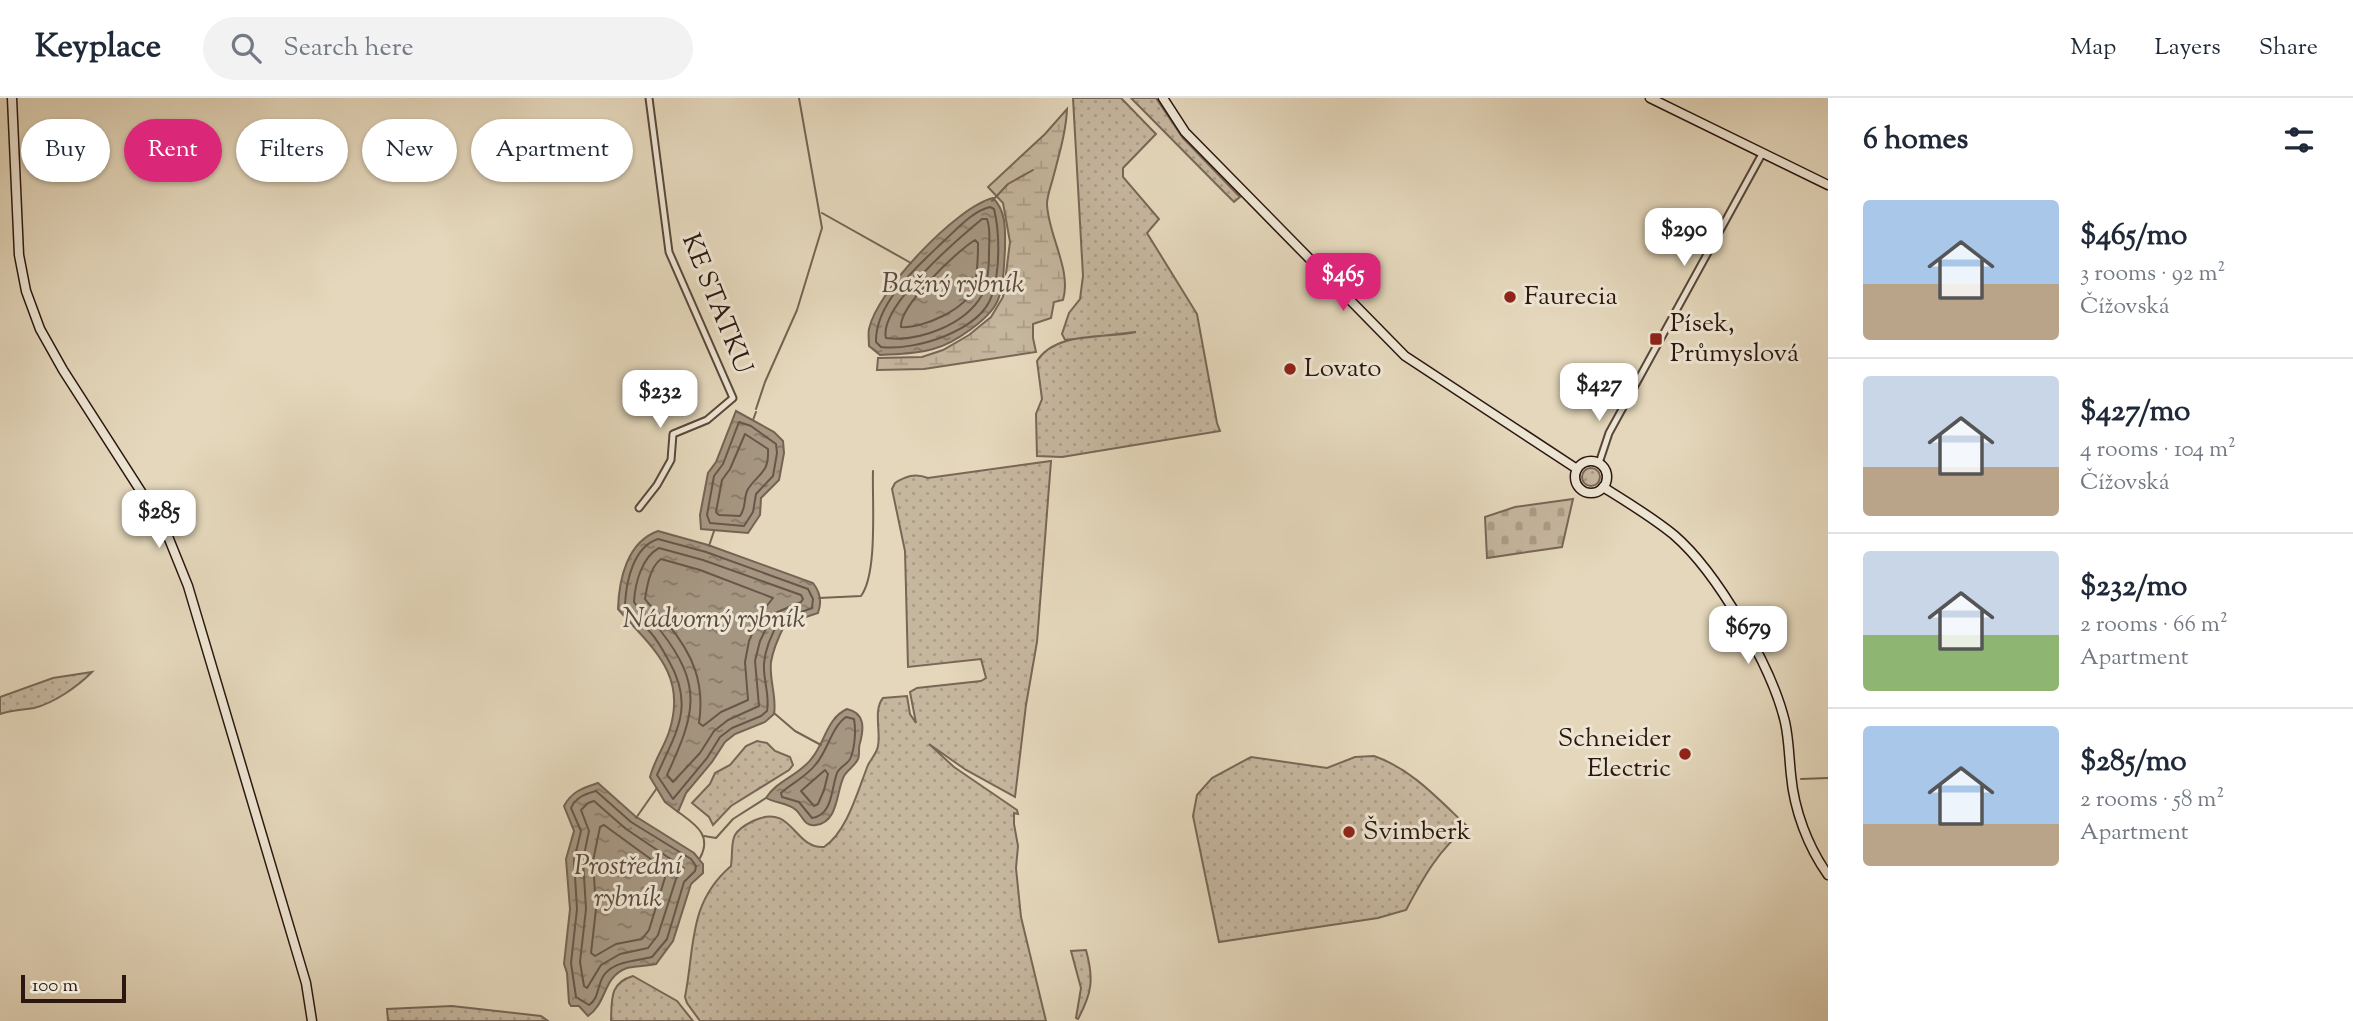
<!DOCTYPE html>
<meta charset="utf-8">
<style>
body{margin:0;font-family:"Sorts Mill Goudy",serif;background:#f2f2f3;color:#1f2937;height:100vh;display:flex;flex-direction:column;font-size:26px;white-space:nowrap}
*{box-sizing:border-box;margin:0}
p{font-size:23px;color:#747a83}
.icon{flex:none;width:38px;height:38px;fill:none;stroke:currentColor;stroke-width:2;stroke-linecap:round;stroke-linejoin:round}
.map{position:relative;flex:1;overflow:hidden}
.details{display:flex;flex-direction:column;background:#fff;width:525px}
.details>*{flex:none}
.hud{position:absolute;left:21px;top:21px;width:665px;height:63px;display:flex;gap:14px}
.scale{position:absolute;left:21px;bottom:18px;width:105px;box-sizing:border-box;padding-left:7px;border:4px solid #2b170f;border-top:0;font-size:19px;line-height:24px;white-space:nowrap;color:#2b170f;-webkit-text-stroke:5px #ede5d3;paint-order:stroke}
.price{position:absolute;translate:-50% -60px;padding:0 16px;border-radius:14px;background:#fff;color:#222;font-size:23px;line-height:46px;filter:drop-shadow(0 2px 4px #0008)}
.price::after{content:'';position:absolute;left:50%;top:42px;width:21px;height:16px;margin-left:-10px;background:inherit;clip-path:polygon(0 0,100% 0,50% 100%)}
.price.on{background:#db2777;color:#fff}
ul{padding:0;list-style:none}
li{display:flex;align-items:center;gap:21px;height:175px;padding:0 35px}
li+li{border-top:2px solid #e0e1e3}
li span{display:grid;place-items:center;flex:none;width:196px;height:140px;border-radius:7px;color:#555}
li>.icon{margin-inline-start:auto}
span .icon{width:84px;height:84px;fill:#fffc;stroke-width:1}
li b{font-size:30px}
h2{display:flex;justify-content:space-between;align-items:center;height:84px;padding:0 35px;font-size:30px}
.pill{padding:0 24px;border-radius:32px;background:#fff;box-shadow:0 2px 5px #0004;font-size:24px;line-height:63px}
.pill.on{background:#db2777;color:#fff}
header{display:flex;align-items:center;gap:42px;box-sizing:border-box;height:98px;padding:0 35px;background:#fff;border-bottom:2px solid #e0e1e3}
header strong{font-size:33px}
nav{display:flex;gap:38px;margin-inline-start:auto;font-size:24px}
.search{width:490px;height:63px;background:#f2f2f3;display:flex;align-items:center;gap:18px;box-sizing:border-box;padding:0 24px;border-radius:38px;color:#747a83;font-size:26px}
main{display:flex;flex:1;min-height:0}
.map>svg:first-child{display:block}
.grass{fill:url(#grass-dots);stroke:#786656;stroke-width:2}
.wetland{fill:url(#wetland-marsh);stroke:#786656;stroke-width:2}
.cemetery{fill:url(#cemetery-stones);stroke:#786656;stroke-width:2}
.water{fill:url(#water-ripples);stroke:#746353;stroke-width:2}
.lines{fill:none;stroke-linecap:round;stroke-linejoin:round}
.shore{stroke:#685648;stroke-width:2}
.stream{stroke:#746353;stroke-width:2}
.street-casing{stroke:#59473a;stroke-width:9}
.secondary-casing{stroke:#2b170f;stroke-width:11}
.street{stroke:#ede5d3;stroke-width:5}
.secondary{stroke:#ede5d3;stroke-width:8}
.poi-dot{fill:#8f2418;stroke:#ede5d3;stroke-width:2.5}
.labels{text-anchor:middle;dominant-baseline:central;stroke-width:6;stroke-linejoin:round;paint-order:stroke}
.poi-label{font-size:26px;fill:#2b170f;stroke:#ede5d3;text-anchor:start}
.street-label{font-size:26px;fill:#2b170f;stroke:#ede5d3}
.water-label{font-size:28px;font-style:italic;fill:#5c4a3d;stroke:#ede5d3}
</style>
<header>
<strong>Keyplace</strong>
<div class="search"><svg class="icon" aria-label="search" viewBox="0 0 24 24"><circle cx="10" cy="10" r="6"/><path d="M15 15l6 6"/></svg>Search here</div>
<nav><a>Map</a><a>Layers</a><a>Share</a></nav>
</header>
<main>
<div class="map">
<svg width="1828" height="923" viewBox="0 0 1828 923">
<defs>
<pattern id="grass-dots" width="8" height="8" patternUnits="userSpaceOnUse" patternTransform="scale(1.75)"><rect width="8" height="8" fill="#c5b69e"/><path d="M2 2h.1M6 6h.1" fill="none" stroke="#a99c87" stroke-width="1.8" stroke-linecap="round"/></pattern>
<pattern id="wetland-marsh" width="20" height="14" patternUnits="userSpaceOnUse" patternTransform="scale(1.75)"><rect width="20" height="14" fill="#c5b69e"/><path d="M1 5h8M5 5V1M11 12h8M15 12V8" fill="none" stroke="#a99c87"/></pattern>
<pattern id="cemetery-stones" width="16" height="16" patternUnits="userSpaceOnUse" patternTransform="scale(1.75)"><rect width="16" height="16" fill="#c5b69e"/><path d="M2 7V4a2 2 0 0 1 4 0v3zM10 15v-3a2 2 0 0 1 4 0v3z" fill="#a99c87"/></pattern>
<pattern id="water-ripples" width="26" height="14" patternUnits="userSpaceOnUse" patternTransform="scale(1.75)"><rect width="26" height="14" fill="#a59681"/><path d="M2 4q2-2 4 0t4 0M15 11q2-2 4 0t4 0" fill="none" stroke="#877968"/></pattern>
</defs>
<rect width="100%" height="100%" fill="#e4d7bb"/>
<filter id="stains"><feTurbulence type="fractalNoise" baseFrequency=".00286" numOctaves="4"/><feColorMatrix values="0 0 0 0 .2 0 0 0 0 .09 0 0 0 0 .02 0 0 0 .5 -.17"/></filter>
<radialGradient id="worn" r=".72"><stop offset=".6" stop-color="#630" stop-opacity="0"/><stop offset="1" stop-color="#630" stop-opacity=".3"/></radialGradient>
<g class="grass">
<path d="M1073,0H1121L1156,36L1123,70V79L1159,121L1147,135L1197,216L1217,325L1220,333L1062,359L1037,358L1036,316L1042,301L1037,263C1056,233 1104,241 1136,234L1065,242L1062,236L1069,215L1080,201L1083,178Z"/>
<path d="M1131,0H1156L1183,40L1240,99L1234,104L1226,96Z"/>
<path d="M1051,363L1037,544L1026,607L1015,699L966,672L929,646L954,669L1017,712L1018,716L1014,715V726L1018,748L1016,770L1021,819L1046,923H700L687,905L685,899C695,848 688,805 731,768C734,743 727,736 753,723C793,704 793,751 824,749C847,734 858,692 868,667C871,661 877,655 878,648C881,633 873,612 883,600L907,598L910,616L916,625L910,594L917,590L981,583L986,580L981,561L908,569L905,453L892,391L895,385C906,378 915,375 928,380Z"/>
<circle cx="1591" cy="379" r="9"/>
<path d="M92,574C77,589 54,605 34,610C22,612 11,612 0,616V599L53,580Z"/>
<path d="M757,643L767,645L775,653L790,659L793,667L789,672L731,708L713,727L709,719L692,705L710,686L715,675L730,667L746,648Z"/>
<path d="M1374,658C1412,671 1439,702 1468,729C1439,750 1422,782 1406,812L1378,820L1219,844L1193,718L1197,697L1212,680L1251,659L1327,670L1355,659Z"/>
<path d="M1086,852C1094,881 1092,895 1078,921L1076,920L1081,890L1071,853Z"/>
<path d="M633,878L677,903L693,923H611C612,902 609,885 633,878Z"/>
<path d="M452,908L541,918L548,923H388L387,911Z"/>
</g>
<path class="wetland" d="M1067,11C1066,34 1059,57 1053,80C1051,88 1047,98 1047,106C1048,137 1072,172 1063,202L1054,204L1051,220L1033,226V240L1036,254L924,271L877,272L878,260L922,259L943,252L969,237L991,219L1003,199L1010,144L1003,105L988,89L1045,36Z"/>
<path class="cemetery" d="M1573,401L1562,449L1487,460L1485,419L1515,409Z"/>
<g class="water">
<path d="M993,100C1007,114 1005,133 1005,151C1004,166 1004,185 999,199C993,220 953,246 933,251C916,256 898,256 880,257L869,248C869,243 868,236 869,231C877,193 956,109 993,100Z"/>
<path d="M736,313L774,334L783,343L784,355L779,382L761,400L760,417L748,435L701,431L700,417L708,375L716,364Z"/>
<path d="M658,433L708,447L813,485C821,495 822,504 818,515L785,526C779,538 773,551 771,564C769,582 777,599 774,616L765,624L735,636L725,644L712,664L686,695L678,714L665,704L650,679C654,663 664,649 669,634C688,576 652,550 618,511C619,481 627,444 658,433Z"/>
<path d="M847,611C865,615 864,630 860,645C858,650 860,657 858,661C855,668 847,672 844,678C836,693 839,724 816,727C804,729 803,718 796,712C789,705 775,705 766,700C776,683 800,677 812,660C825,644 827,620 847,611Z"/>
<path d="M598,685L635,718L694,755L703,766V775L691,786L673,843L656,866C647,868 635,868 627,870C602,879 608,904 588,918L579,908H571L569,905L567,875L564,866L570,811L566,761L574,733L564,708C572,693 583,690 598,685Z"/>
</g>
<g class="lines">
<g class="shore">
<path d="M990,109L994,111C1000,135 1000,173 992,197C981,233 915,253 881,249L876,244C875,204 919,167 946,141C958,130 973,113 990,109Z"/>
<path d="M982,121H987C991,132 989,143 989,154C989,166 988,187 982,197C965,227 919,244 886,240C878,209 959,140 982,121Z"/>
<path d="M975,142L978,145C978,159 978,175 974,189C967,211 922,231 901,229C899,208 957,153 975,142Z"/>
<path d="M739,324L751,328L776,346L777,355L773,378L756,396L753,414L744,428L710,425L707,417L714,378L723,366Z"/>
<path d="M745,336L768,351C769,376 760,373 748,391C743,400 747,408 740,418L719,417L716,414L722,382L730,371Z"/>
<path d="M658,441L706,454L808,491L813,501L812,510L780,522C772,535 765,551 764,566C763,582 770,597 767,613L761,618L732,630L720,639L707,660L673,701L657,677C676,634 695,609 669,563C664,554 658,543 651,535C643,526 632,518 625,507C626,484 633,449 658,441Z"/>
<path d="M659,450L703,462L801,497L803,501L801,504L773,516L760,543L755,563L759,608L728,622L714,633L700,655L673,684L667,677C695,616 704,588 660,532C652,522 641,515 634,504C635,485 642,459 659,450Z"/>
<path d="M661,461L700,472L773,500L761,515L749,543L745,564L748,602L721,614L703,628L699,625C705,585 693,556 667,525C661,516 651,510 645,501C647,488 650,469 661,461Z"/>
<path d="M846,619L854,621C856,632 855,648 851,659C849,666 840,668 837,675C831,691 833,717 812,720L799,704L782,699L781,695C792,685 806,679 816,666C828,652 831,630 846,619Z"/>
<path d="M825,672L828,676L824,692L818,706L814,708L801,693Z"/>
<path d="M596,693L631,724L691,761L696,768L695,773L684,784L667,841L652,859C636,863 614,863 604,877C597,887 599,901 589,907L576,899L571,865L577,811L574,762L581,733L571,710C576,699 585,696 596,693Z"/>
<path d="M594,703L626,731L684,770L676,781L658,837L648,850L620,856L601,867L587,890L584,888L580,864L586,811L583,762L589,733L581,712L588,705Z"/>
<path d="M604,727L667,773L649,832L642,841L616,846L595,858L591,855L596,811L593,763L600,729Z"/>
</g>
<g class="stream">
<path d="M992,103L1008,86L1033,72"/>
<path d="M822,115L911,165"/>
<path d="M756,311L765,284L797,212L822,130L799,0"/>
<path d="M753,322L756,314"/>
<path d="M709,448L714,433"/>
<path d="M819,500L861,498C878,475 872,403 873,373"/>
<path d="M774,615L795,633L821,647"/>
<path d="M1801,681L1828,680"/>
<path d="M677,713C694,726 713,736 700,760"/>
<path d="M636,720L657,690"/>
<path d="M704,738L716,740L733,721L766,700"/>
</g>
<defs>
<g id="street">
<path d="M1599,365L1609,335L1762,56"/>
<path d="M639,410L657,387L671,362L673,336L707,322L733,300L669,154L649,0"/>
</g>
<g id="secondary">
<path d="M12,0L19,157L26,193L40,231L63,272L165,431L188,488L306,885L312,923"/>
<path d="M1163,0L1185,34L1405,258L1577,371"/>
<path d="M1650,0L1828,87"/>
<circle cx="1591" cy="379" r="16"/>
<path d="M1603,389C1627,404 1652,419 1674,437C1717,474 1772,569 1785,624C1789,642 1789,659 1791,677C1794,712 1808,749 1828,777"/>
</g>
</defs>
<use href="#street" class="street-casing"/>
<use href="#secondary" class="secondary-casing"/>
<use href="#street" class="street"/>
<use href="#secondary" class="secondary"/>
</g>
<g class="poi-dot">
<circle cx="1510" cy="199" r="7"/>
<rect x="1649" y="234" width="14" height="14" rx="3.5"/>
<circle cx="1290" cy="271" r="7"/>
<circle cx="1685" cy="656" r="7"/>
<circle cx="1349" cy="734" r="7"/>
</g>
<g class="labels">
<g class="poi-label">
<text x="1524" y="199">Faurecia</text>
<text x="1670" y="226">Písek,<tspan x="1670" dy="30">Průmyslová</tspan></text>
<text x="1304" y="271">Lovato</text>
<text x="1671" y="641" text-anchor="end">Schneider<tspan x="1671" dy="30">Electric</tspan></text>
<text x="1363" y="734">Švimberk</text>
</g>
<g class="street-label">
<text transform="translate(716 206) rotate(68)">KE STATKU</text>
</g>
<g class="water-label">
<text x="953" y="187">Bažný rybník</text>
<text x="714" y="522">Nádvorný rybník</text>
<text x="628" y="769">Prostřední<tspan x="628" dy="32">rybník</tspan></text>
</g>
</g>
<rect width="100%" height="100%" filter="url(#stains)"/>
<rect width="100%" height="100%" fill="url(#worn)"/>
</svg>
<div class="scale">100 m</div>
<b class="price" style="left:1684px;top:170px">$290</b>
<b class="price on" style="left:1343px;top:215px">$465</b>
<b class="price" style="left:1599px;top:325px">$427</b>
<b class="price" style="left:660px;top:332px">$232</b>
<b class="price" style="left:159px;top:452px">$285</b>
<b class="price" style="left:1748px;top:568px">$679</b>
<div class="hud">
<a class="pill">Buy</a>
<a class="pill on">Rent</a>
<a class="pill">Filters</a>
<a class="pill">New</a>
<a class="pill">Apartment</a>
</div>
</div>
<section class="details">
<h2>6 homes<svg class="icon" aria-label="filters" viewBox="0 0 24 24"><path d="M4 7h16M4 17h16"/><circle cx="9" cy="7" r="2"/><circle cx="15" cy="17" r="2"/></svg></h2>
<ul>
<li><span style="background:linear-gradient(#a9c7e8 60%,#b9a48a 0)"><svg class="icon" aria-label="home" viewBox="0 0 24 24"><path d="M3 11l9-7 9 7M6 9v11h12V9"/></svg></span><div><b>$465/mo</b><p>3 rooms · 92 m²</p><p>Čížovská</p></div></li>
<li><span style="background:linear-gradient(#c9d6e8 65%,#b9a48a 0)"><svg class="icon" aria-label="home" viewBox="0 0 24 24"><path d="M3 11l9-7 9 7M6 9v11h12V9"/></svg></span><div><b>$427/mo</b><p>4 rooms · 104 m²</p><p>Čížovská</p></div></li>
<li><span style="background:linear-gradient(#c9d6e8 60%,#8fb573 0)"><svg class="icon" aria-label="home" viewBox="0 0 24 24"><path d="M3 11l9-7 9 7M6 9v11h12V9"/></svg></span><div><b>$232/mo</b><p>2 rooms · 66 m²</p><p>Apartment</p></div></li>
<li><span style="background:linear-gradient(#a9c7e8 70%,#b9a48a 0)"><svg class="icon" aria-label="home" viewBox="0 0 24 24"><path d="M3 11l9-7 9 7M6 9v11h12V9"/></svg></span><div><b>$285/mo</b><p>2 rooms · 58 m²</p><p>Apartment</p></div></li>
</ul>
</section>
</main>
